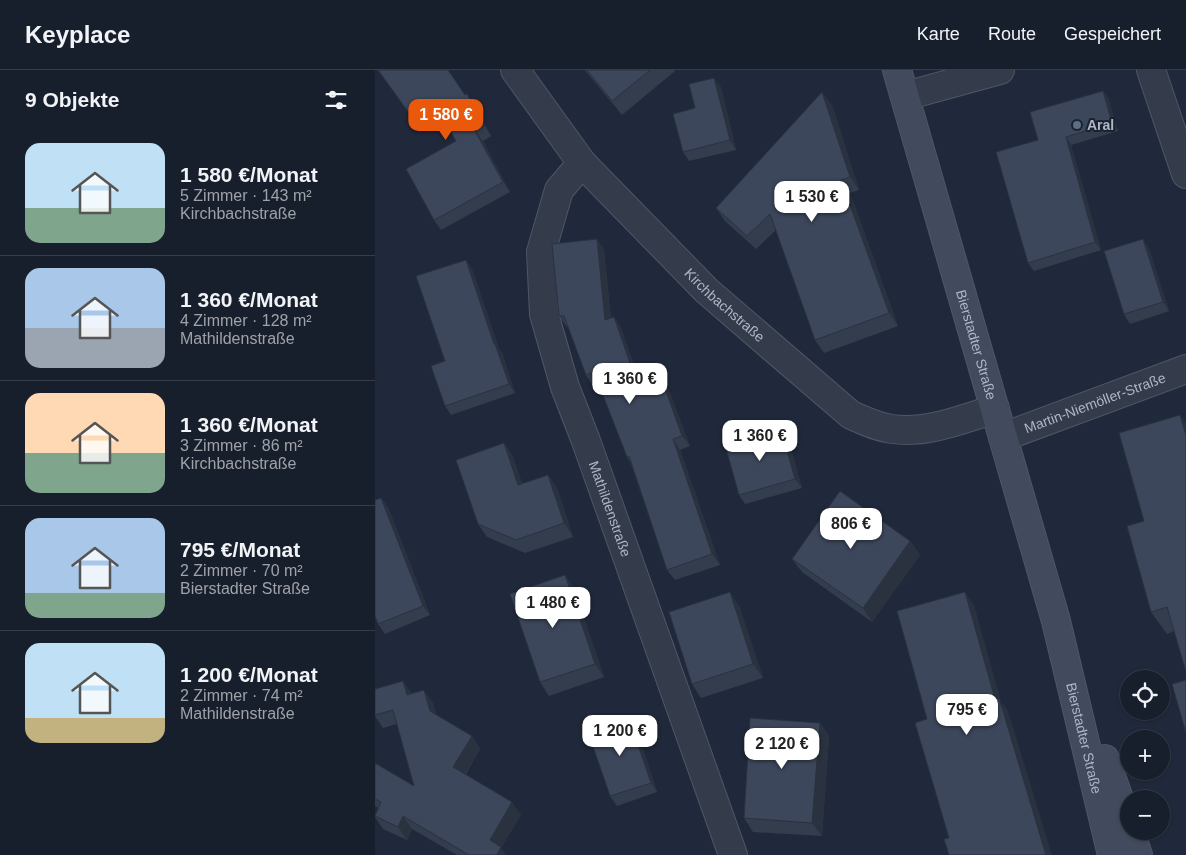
<!DOCTYPE html>
<html lang="de">
<meta charset="utf-8">
<style>
body{margin:0;font-family:Arial,sans-serif;background:#252c38;color:#f1f3f6;height:100vh;display:flex;flex-direction:column;font-size:19px;white-space:nowrap}
*{box-sizing:border-box;margin:0}
p{font-size:16px;color:#9fa2a9}
.icon{flex:none;width:28px;height:28px;fill:none;stroke:currentColor;stroke-width:2;stroke-linecap:round;stroke-linejoin:round}
.map{position:relative;flex:1;overflow:hidden}
.sheet{display:flex;flex-direction:column;background:#181f2c;width:375px}
.sheet>*{flex:none}
.tools{position:absolute;left:745px;top:600px;display:grid;gap:10px}
.tools a{display:grid;place-items:center;width:50px;height:50px;border-radius:50%;background:#181f2c;box-shadow:0 1px 4px #0004,0 0 0 1px #363d48;font-size:25px}
.price{position:absolute;translate:-50% -42px;padding:0 11px;border-radius:10px;background:#fff;color:#222;font-size:16px;line-height:32px;filter:drop-shadow(0 1px 2px #0008)}
.price::after{content:'';position:absolute;left:50%;top:30px;width:15px;height:11px;margin-left:-8px;background:inherit;clip-path:polygon(0 0,100% 0,50% 100%)}
.price.current{background:#ea580c;color:#fff}
ul{padding:0;list-style:none}
li{display:flex;align-items:center;gap:15px;height:125px;padding:0 25px}
li+li{border-top:1px solid #363d48}
li span{display:grid;place-items:center;flex:none;width:140px;height:100px;border-radius:15px;color:#555}
li>.icon{margin-inline-start:auto}
span .icon{width:60px;height:60px;fill:#fffc;stroke-width:1}
li b{font-size:21px}
h2{display:flex;justify-content:space-between;align-items:center;height:60px;padding:0 25px;font-size:21px}
header{display:flex;align-items:center;gap:30px;box-sizing:border-box;height:70px;padding:0 25px;background:#181f2c;border-bottom:1px solid #363d48}
header strong{font-size:24px}
nav{display:flex;gap:28px;margin-inline-start:auto;font-size:18px}
main{display:flex;flex:1;min-height:0}
.map>svg:first-child{display:block}
.lines{fill:none;stroke-linecap:round;stroke-linejoin:round}
.street-casing{stroke:#4f5665;stroke-width:30}
.secondary-casing{stroke:#4f5665;stroke-width:30}
.street{stroke:#343b4b;stroke-width:28}
.secondary{stroke:#424a5e;stroke-width:28}
.wall{fill:#343d4e}
.shaded-wall{fill:#2a3240}
.building{fill:#3c475b;stroke:#2a3240}
.service-dot{fill:#5c6f8a;stroke:#1a212f;stroke-width:2}
.labels{text-anchor:middle;dominant-baseline:central;stroke-width:4;stroke-linejoin:round;paint-order:stroke}
.poi-label{font-size:14px;font-weight:bold;fill:#afb6c7;stroke:#1a212f;text-anchor:start}
.street-label{font-size:14px;fill:#afb6c7;stroke:#1a212f}
</style>
<header>
<strong>Keyplace</strong>
<nav><a>Karte</a><a>Route</a><a>Gespeichert</a></nav>
</header>
<main>
<section class="sheet">
<h2>9 Objekte<svg class="icon" aria-label="filters" viewBox="0 0 24 24"><path d="M4 7h16M4 17h16"/><circle cx="9" cy="7" r="2"/><circle cx="15" cy="17" r="2"/></svg></h2>
<ul>
<li><span style="background:linear-gradient(#bfe0f5 65%,#7fa58c 0)"><svg class="icon" aria-label="home" viewBox="0 0 24 24"><path d="M3 11l9-7 9 7M6 9v11h12V9"/></svg></span><div><b>1 580 €/Monat</b><p>5 Zimmer · 143 m²</p><p>Kirchbachstraße</p></div></li>
<li><span style="background:linear-gradient(#a9c7e8 60%,#9aa5b1 0)"><svg class="icon" aria-label="home" viewBox="0 0 24 24"><path d="M3 11l9-7 9 7M6 9v11h12V9"/></svg></span><div><b>1 360 €/Monat</b><p>4 Zimmer · 128 m²</p><p>Mathildenstraße</p></div></li>
<li><span style="background:linear-gradient(#ffd9b3 60%,#7fa58c 0)"><svg class="icon" aria-label="home" viewBox="0 0 24 24"><path d="M3 11l9-7 9 7M6 9v11h12V9"/></svg></span><div><b>1 360 €/Monat</b><p>3 Zimmer · 86 m²</p><p>Kirchbachstraße</p></div></li>
<li><span style="background:linear-gradient(#a9c7e8 75%,#7fa58c 0)"><svg class="icon" aria-label="home" viewBox="0 0 24 24"><path d="M3 11l9-7 9 7M6 9v11h12V9"/></svg></span><div><b>795 €/Monat</b><p>2 Zimmer · 70 m²</p><p>Bierstadter Straße</p></div></li>
<li><span style="background:linear-gradient(#bfe0f5 75%,#c2b280 0)"><svg class="icon" aria-label="home" viewBox="0 0 24 24"><path d="M3 11l9-7 9 7M6 9v11h12V9"/></svg></span><div><b>1 200 €/Monat</b><p>2 Zimmer · 74 m²</p><p>Mathildenstraße</p></div></li>
</ul>
</section>
<div class="map">
<svg width="811" height="785" viewBox="0 0 811 785">
<rect width="100%" height="100%" fill="#20293b"/>
<g class="lines">
<defs>
<g id="street">
<path id="s1" d="M140,0L207,93L332,221L476,345C490,351 502,357 517,359C551,364 588,349 620,339"/>
<path d="M776,0L811,104"/>
<path d="M530,26L625,0"/>
<path id="s2" d="M207,93L184,120L166,182L169,244L190,317L211,371L358,785"/>
<path id="s3" d="M628,367L811,299"/>
</g>
<g id="secondary">
<path id="s4" d="M522,0L681,551L737,785"/>
<path d="M730,689L754,757"/>
<path d="M755,761L763,785"/>
</g>
</defs>
<use href="#street" class="street-casing"/>
<use href="#secondary" class="secondary-casing"/>
<use href="#street" class="street"/>
<use href="#secondary" class="secondary"/>
</g>
<g class="wall">
<path d="M3,0L90,25L92,24L99,34L116,66L108,71L135,122L66,160L59,150L81,71L66,42L44,58Z"/>
<path d="M210,0H299L300,1L247,45Z"/>
<path d="M346,17L361,80L314,91L308,82L320,38Z"/>
<path d="M728,21L733,28L743,61L696,75L726,180L659,201L653,193L663,70Z"/>
<path d="M457,35L484,120L475,123L523,256L449,283L440,270L401,160L381,179L350,151L341,138Z"/>
<path d="M222,169L229,180L236,248L239,247L246,258L267,318L294,321L315,376L305,380L345,495L300,510L292,500L256,394L252,387L224,314L218,316L211,305L193,257H192L184,246Z"/>
<path d="M768,169L774,179L794,241L755,254L749,244Z"/>
<path d="M97,199L124,279L127,283L140,323L76,345L70,336V291Z"/>
<path d="M805,345L811,353V602L799,561L792,564L776,542L769,451Z"/>
<path d="M413,368L427,418L370,434L364,425Z"/>
<path d="M129,373L138,387L147,414L173,405L182,418L198,467L150,483L112,467L103,454Z"/>
<path d="M6,428L13,437L55,545L10,564L3,554Z"/>
<path d="M535,471L545,485L497,552L427,502L417,489Z"/>
<path d="M190,505L199,519L229,607L174,626L165,612Z"/>
<path d="M364,536L388,608L326,628L317,614Z"/>
<path d="M0,619L37,623L58,633L61,645L97,666L105,679L91,704L146,745L126,778L131,785H82L37,759L32,770L8,759L0,747V745L3,738L0,736V693L39,716L22,654L8,658L0,646Z"/>
<path d="M254,648L261,658L282,722L242,736L235,726Z"/>
<path d="M445,653L454,666L447,766L378,762L369,748Z"/>
</g>
<g class="shaded-wall">
<path d="M339,8L346,17L361,80L355,70Z"/>
<path d="M728,21L733,28L743,61L737,53Z"/>
<path d="M447,22L457,35L484,120L475,107Z"/>
<path d="M92,24L99,34L116,66L109,55Z"/>
<path d="M100,61L108,71L135,122L128,112Z"/>
<path d="M691,67L696,75L726,180L720,172Z"/>
<path d="M466,110L475,123L523,256L514,243Z"/>
<path d="M222,169L229,180L237,261L230,250Z"/>
<path d="M768,169L774,179L794,241L788,232Z"/>
<path d="M91,190L97,199L124,279L127,283L140,323L134,314L119,274Z"/>
<path d="M239,247L246,258L271,330L264,319Z"/>
<path d="M287,310L294,321L315,376L307,366Z"/>
<path d="M805,345L811,353V365Z"/>
<path d="M406,359L413,368L427,418L420,409Z"/>
<path d="M298,369L305,380L345,495L337,484Z"/>
<path d="M129,373L138,387L152,429L143,415Z"/>
<path d="M173,405L182,418L198,467L189,453Z"/>
<path d="M6,428L13,437L55,545L48,536Z"/>
<path d="M535,471L545,485L497,552L488,538Z"/>
<path d="M190,505L199,519L229,607L220,594Z"/>
<path d="M355,522L364,536L388,608L378,594Z"/>
<path d="M590,522L599,535L626,631L633,641L677,785H671L620,629Z"/>
<path d="M28,611L37,624L32,625Z"/>
<path d="M49,620L58,633L64,654L55,641Z"/>
<path d="M254,648L261,658L282,722L276,713Z"/>
<path d="M445,653L454,666L447,766L437,753Z"/>
<path d="M97,666L105,679L87,709L78,697Z"/>
<path d="M137,732L146,745L126,778L131,785H122L115,770Z"/>
<path d="M28,746L37,759L32,770L23,757Z"/>
</g>
<g class="building">
<path d="M3,0H73L90,25L92,24L109,55L100,61L128,112L59,150L31,99L81,71L59,31L37,47Z"/>
<path d="M212,0H275L237,31Z"/>
<path d="M339,8L355,70L308,82L298,44L320,38L314,14Z"/>
<path d="M728,21L737,53L691,67L720,172L653,193L621,82L663,70L655,42Z"/>
<path d="M447,22L475,107L466,110L514,243L440,270L395,144L372,166L341,138Z"/>
<path d="M222,169L230,250L239,247L264,319L287,310L307,366L298,369L337,484L292,500L254,386L252,387L219,302L211,305L189,246H184L177,174Z"/>
<path d="M768,169L788,232L749,244L729,181Z"/>
<path d="M91,190L119,274H120L134,314L70,336L56,296L70,291L41,206Z"/>
<path d="M805,345L811,365V602L792,537L776,542L752,456L769,451L744,363Z"/>
<path d="M406,359L420,409L364,425L350,375Z"/>
<path d="M129,373L143,415L173,405L189,453L141,470L103,454L81,390Z"/>
<path d="M465,421L535,471L488,538L417,489Z"/>
<path d="M6,428L48,536L3,554L0,546V430Z"/>
<path d="M190,505L220,594L165,612L135,524Z"/>
<path d="M355,522L378,594L317,614L294,542Z"/>
<path d="M590,522L620,629L624,628L671,785H574L569,769L574,768L540,653L552,649L522,541Z"/>
<path d="M811,610V663L797,614Z"/>
<path d="M28,611L32,625L49,620L55,641L97,666L78,697L137,732L115,770L126,777L122,785H94L28,746L23,757L0,746L6,732L0,729V693L39,716L18,640L0,645V619Z"/>
<path d="M254,648L276,713L235,726L213,662Z"/>
<path d="M375,648L445,653L437,753L369,748Z"/>
</g>
<circle class="service-dot" cx="702" cy="55" r="5"/>
<g class="labels">
<g class="poi-label">
<text x="712" y="55">Aral</text>
</g>
<g class="street-label">
<text stroke="none"><textPath href="#s1" startOffset="316">Kirchbachstraße</textPath></text>
<text stroke="none"><textPath href="#s4" startOffset="286">Bierstadter Straße</textPath></text>
<text stroke="none"><textPath href="#s3" startOffset="98">Martin-Niemöller-Straße</textPath></text>
<text stroke="none"><textPath href="#s2" startOffset="368">Mathildenstraße</textPath></text>
<text stroke="none"><textPath href="#s4" startOffset="694">Bierstadter Straße</textPath></text>
</g>
</g>
</svg>
<div class="tools">
<a><svg class="icon" aria-label="locate" viewBox="0 0 24 24"><circle cx="12" cy="12" r="6"/><path d="M12 2v4M12 18v4M2 12h4M18 12h4"/></svg></a>
<a>+</a>
<a>−</a>
</div>
<b class="price current" style="left:71px;top:71px">1 580 €</b>
<b class="price" style="left:437px;top:153px">1 530 €</b>
<b class="price" style="left:255px;top:335px">1 360 €</b>
<b class="price" style="left:385px;top:392px">1 360 €</b>
<b class="price" style="left:476px;top:480px">806 €</b>
<b class="price" style="left:178px;top:559px">1 480 €</b>
<b class="price" style="left:592px;top:666px">795 €</b>
<b class="price" style="left:245px;top:687px">1 200 €</b>
<b class="price" style="left:407px;top:700px">2 120 €</b>
</div>
</main>
